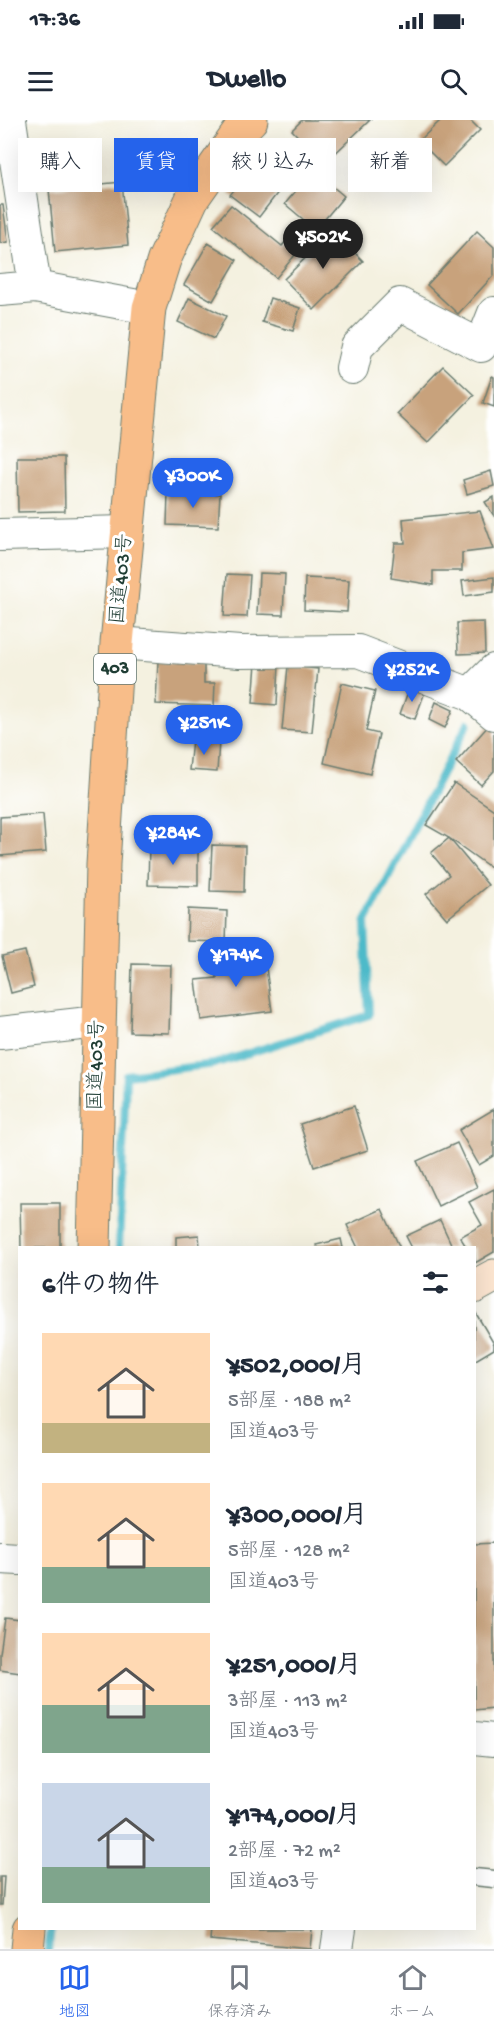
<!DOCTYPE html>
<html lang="ja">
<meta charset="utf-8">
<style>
body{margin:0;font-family:"Gochi Hand","Klee One",sans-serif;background:#f2f2f3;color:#1f2937;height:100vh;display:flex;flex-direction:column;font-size:22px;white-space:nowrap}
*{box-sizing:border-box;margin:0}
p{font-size:20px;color:#747a83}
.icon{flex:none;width:33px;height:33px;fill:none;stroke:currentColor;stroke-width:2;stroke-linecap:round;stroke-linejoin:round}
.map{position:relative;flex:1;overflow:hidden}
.sheet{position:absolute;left:18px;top:1126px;width:458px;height:684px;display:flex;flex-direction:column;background:#fff;border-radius:0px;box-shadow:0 6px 24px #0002}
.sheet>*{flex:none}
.banner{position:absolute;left:18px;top:18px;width:459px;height:54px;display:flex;gap:12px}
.price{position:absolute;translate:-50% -51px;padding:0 14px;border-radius:21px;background:#2563eb;color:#fff;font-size:20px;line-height:39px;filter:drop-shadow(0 2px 3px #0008)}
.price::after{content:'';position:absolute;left:50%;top:36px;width:18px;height:14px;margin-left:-9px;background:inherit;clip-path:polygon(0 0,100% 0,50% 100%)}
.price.current{background:#222;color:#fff}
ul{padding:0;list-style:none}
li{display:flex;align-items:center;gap:18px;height:150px;padding:0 24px}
li span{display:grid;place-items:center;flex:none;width:168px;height:120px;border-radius:0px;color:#555}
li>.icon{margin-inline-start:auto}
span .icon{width:72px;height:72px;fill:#fffc;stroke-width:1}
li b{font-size:26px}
h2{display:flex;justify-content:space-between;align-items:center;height:72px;padding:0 24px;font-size:26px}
.chip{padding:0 21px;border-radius:0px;background:#fff;box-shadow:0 6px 24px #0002;font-size:21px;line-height:54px}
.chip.current{background:#2563eb;color:#fff}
.status{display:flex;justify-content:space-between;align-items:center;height:42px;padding:0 30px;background:#fff;direction:ltr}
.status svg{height:16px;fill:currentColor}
header{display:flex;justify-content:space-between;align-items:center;height:78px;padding:0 24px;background:#fff;font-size:27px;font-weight:700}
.menu{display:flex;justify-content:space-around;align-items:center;height:84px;border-top:2px solid #e0e1e3;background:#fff;font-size:16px;color:#747a83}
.menu a{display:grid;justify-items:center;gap:3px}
.menu .current{color:#2563eb}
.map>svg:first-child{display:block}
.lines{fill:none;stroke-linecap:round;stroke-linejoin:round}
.stream{stroke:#4ebac9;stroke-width:8}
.building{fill:#c8a27c}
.lane-casing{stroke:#6a7c70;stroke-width:19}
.street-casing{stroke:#6a7c70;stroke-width:34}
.secondary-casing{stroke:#6a7c70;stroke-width:35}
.highway-casing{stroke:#6a7c70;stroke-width:35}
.lane{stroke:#fff;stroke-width:16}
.street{stroke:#fff;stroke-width:32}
.secondary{stroke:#fce5d0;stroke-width:33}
.highway{stroke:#f8bd89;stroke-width:33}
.labels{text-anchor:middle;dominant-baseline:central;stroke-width:6;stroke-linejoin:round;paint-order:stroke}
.shield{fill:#fff;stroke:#627771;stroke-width:1.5}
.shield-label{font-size:18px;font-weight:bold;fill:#1f3d34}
.street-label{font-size:20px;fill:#1f3d34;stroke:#fff}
</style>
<div class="status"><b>17:36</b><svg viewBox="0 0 49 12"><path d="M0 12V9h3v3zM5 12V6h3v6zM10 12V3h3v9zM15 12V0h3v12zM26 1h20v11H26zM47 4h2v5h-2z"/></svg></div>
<header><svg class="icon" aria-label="menu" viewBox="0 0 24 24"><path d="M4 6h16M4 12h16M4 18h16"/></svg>Dwello<svg class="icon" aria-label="search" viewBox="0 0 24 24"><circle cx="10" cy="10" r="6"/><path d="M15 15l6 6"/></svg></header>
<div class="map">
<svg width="494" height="1829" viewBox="0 0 494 1829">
<rect width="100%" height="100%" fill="#fff"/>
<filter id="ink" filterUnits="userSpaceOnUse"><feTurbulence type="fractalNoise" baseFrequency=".0167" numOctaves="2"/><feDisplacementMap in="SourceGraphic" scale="12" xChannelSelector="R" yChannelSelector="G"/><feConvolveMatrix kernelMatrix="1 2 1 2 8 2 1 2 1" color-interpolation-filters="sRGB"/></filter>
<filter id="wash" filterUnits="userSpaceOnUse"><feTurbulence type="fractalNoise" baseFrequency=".008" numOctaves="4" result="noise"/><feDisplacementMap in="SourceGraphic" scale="24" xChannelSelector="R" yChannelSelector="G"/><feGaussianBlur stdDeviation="1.35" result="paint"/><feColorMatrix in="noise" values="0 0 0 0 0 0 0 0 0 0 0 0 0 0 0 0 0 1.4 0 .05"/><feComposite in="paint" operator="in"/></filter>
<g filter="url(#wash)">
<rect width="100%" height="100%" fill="#f4f1e0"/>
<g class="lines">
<g class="stream">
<path d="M119,1128L126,955L214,944L369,895L365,803L468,603"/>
<path d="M48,1829L51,1809"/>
</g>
</g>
<g id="blocks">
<g class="building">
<path d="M302,0H370L324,44L292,10Z"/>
<path d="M441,0H470L480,10L444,46L419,21Z"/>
<path d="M267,27L296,49L259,97L230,75Z"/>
<path d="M313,50L344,76L276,158L213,106L231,85L282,126L304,100L285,84Z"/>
<path d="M122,62L128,125L55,132L49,69Z"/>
<path d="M0,85H3L8,122L0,123Z"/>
<path d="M333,111L363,141L314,190L284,159Z"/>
<path d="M477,111L494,127V155L458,194L427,165Z"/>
<path d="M208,123L237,140L213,181L184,165Z"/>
<path d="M189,178L226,196L214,219L178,202Z"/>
<path d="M270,178L300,188L293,211L262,202Z"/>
<path d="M443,246L474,275L428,323L397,294Z"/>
<path d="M492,256L494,257V287L483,283Z"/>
<path d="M17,337H64L65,391L18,392Z"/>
<path d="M491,351L494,366L467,374L463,360Z"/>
<path d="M168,372L220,374L218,407L167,405Z"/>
<path d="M494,377V396L485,382Z"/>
<path d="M480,391L494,429L462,433V451H433V465L391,458L395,423H405L403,399Z"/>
<path d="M259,453L285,454L283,495L257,494Z"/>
<path d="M227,454L250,455L247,497L224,496Z"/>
<path d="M494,457V472L464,476L462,461Z"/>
<path d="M305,458L349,460L347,492L304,490Z"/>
<path d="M484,502L485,533L458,534L457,503Z"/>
<path d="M158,541L204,542V563H215L214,586L156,584Z"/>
<path d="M256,543L279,544L277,585L253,583Z"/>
<path d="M288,546L318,549L312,612L282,610Z"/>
<path d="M342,563L375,571L366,611L379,614L370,654L324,643Z"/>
<path d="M410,566L425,572L415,599L400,594Z"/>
<path d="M436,582L453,590L445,608L429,600Z"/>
<path d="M490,604L494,608V651L481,665L456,642Z"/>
<path d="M192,619L219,621L217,652L189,650Z"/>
<path d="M454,663L494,690V750L449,718L488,765L447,799L426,774L449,755L431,733L449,718L426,705Z"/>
<path d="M43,694L46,732L0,736V697Z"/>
<path d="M212,725L245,726L244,772L210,771Z"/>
<path d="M149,726L198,727V766L148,765Z"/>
<path d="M188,789L227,791L226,822L187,821Z"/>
<path d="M25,831L34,867L11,873L2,836Z"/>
<path d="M264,833L272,891L201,900L196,860L217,858L215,840Z"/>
<path d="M132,844L171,845L169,913L130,912Z"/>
<path d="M354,986L368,1030L314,1047L300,1004Z"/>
<path d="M494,989V1036L479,1045L459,1010Z"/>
<path d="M457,1023L477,1067L438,1086L417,1041Z"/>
<path d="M494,1069V1132L475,1143L474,1128H467L460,1117L482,1105L469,1082Z"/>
<path d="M20,1083H60V1128H21Z"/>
<path d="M382,1089L400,1128H358L347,1105Z"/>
<path d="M440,1100L453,1128H412L406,1116Z"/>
<path d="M199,1115L200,1128H176V1117Z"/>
<path d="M341,1119L343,1128H317L316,1125Z"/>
<path d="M474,1190L494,1224V1229L474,1241Z"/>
<path d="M494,1423V1588L474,1590V1424Z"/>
<path d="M5,1498L20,1500V1553L0,1550V1534Z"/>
<path d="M0,1757H4L2,1785H0Z"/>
<path d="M211,1809H312L310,1829L210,1820Z"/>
</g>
</g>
</g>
<g filter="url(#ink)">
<use href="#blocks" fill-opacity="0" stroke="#6a7c70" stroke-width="1.5"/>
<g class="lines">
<defs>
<path id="lane" d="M474,1757L494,1759"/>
<g id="street">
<path d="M10,0L35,167L149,188"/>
<path d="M0,170L35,167"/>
<path d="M352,248L357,227L400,184L481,226L494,193"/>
<path d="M0,415L127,412"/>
<path d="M117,523L240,532L358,531L470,574L494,594"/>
<path d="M470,574L494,550"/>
<path d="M0,913L98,902"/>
<path d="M0,1438L20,1439"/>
<path d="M474,1618L494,1620"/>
<path d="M337,1829L340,1809"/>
</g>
<path id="secondary" d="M474,1167L494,1156"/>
<g id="highway">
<path d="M94,1128L103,744L117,523L149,188L164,140L192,79L239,12L251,0"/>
<path d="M27,1829L29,1809"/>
</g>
</defs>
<use href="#lane" class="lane-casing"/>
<use href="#street" class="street-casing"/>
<use href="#secondary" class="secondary-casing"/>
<use href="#highway" class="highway-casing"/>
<use href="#lane" class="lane"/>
<use href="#street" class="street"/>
<use href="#secondary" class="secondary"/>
<use href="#highway" class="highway"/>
</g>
</g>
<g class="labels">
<rect class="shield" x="94" y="534" width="42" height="30" rx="4.5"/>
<g class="shield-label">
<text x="115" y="549">403</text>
</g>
<g class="street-label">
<text transform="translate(123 459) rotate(-85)">国道403号</text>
<text transform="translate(98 945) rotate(-89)">国道403号</text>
</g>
</g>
</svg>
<b class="price current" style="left:323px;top:150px">¥502K</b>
<b class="price" style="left:193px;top:389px">¥300K</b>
<b class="price" style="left:412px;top:583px">¥252K</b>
<b class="price" style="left:204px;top:636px">¥251K</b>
<b class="price" style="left:173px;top:746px">¥284K</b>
<b class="price" style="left:236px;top:868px">¥174K</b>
<div class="banner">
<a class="chip">購入</a>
<a class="chip current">賃貸</a>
<a class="chip">絞り込み</a>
<a class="chip">新着</a>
</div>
<section class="sheet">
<h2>6件の物件<svg class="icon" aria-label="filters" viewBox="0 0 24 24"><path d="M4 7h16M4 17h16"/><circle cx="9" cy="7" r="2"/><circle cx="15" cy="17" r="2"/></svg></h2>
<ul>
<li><span style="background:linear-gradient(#ffd9b3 75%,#c2b280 0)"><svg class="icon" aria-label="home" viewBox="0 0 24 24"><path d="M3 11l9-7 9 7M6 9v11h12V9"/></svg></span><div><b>¥502,000/月</b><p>5部屋 · 188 m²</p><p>国道403号</p></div></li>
<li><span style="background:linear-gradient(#ffd9b3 70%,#7fa58c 0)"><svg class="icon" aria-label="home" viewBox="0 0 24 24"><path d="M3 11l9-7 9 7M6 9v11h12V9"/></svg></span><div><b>¥300,000/月</b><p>5部屋 · 128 m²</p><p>国道403号</p></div></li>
<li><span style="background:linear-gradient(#ffd9b3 60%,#7fa58c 0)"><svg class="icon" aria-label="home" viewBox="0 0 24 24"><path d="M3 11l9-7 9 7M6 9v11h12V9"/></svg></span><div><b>¥251,000/月</b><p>3部屋 · 113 m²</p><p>国道403号</p></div></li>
<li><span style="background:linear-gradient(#c9d6e8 70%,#7fa58c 0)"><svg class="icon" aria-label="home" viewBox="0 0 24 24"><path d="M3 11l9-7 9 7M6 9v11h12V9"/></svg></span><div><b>¥174,000/月</b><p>2部屋 · 72 m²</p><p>国道403号</p></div></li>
</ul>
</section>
</div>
<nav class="menu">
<a class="current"><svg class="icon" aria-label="map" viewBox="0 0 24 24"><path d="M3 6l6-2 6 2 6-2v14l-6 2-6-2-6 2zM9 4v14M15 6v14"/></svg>地図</a>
<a><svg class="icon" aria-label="saved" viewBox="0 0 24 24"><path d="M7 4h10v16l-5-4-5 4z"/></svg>保存済み</a>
<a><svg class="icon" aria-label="home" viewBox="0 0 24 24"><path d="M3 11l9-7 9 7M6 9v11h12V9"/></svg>ホーム</a>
</nav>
